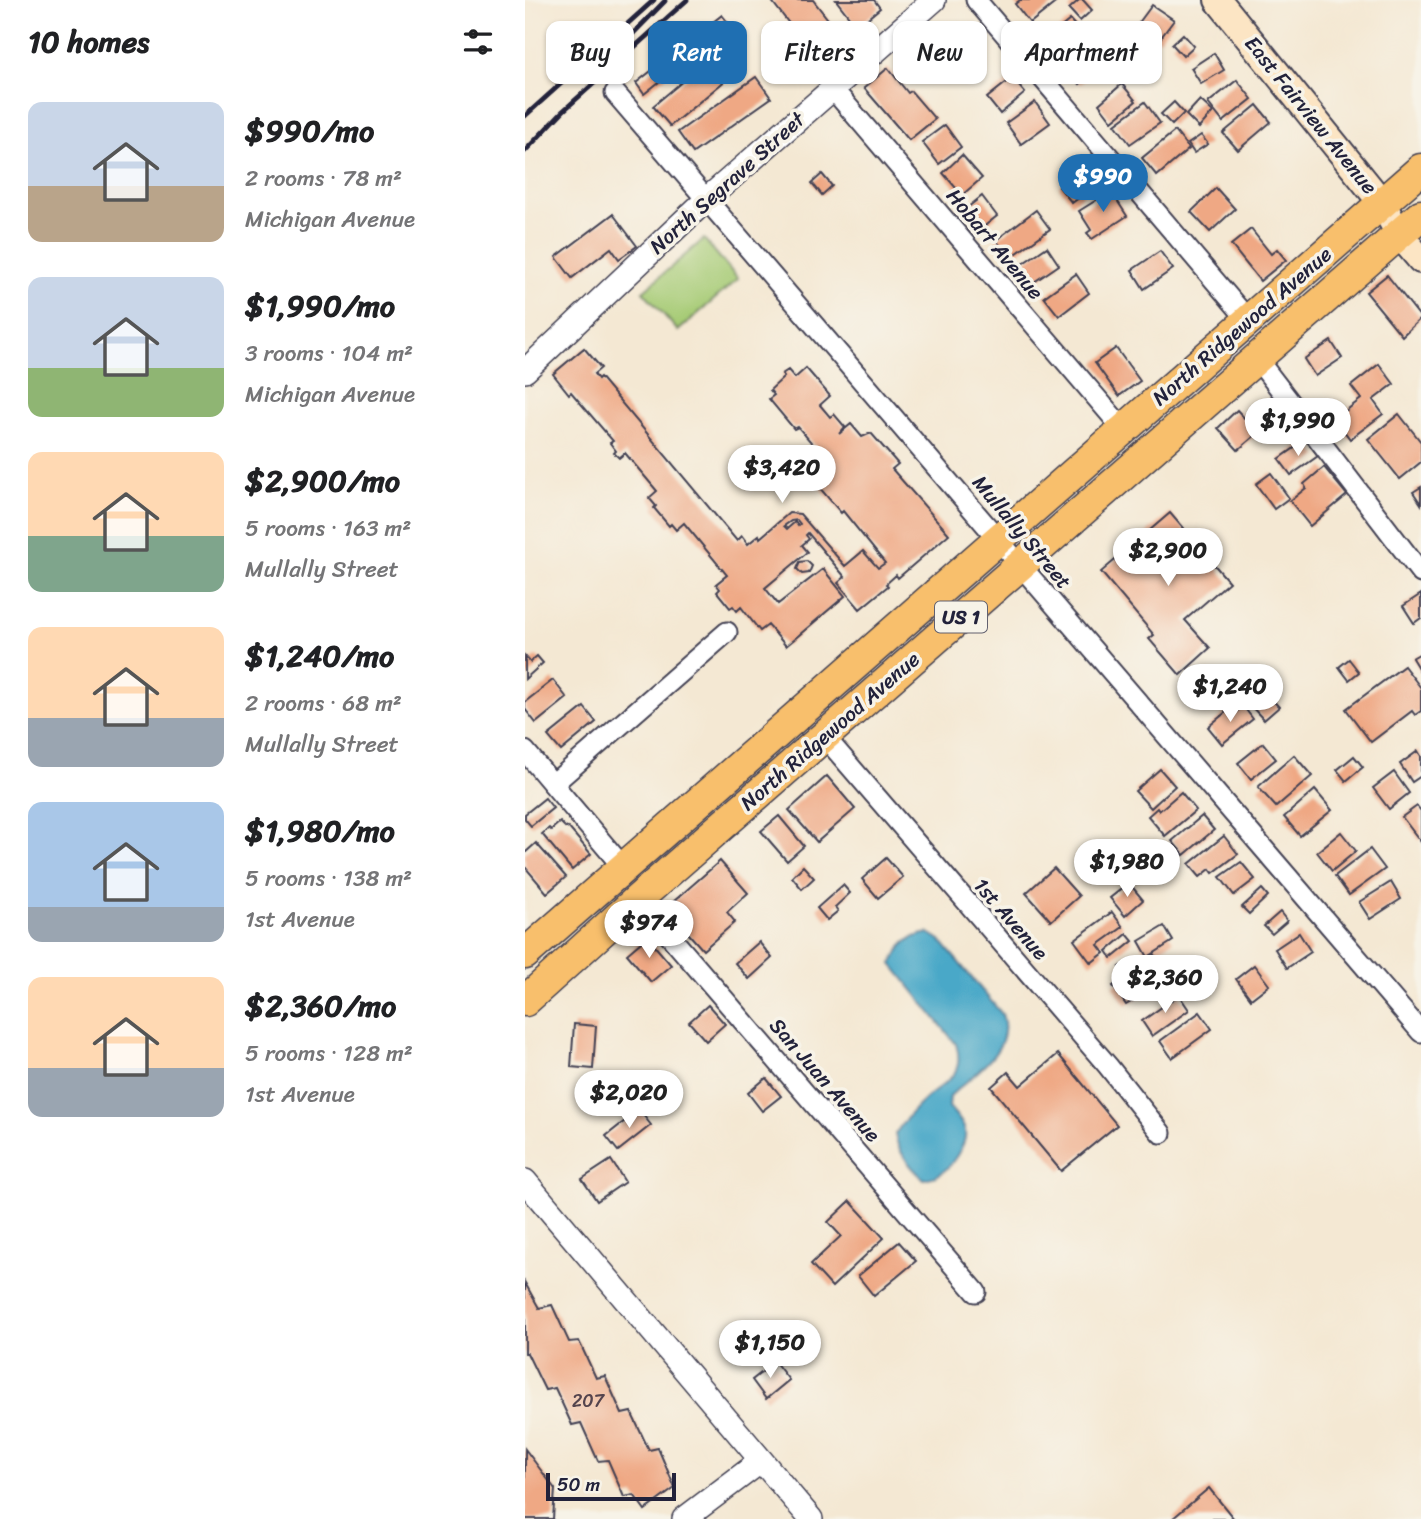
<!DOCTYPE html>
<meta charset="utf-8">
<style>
body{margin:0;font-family:Sriracha,sans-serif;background:#f2f2f2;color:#202124;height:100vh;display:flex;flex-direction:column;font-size:26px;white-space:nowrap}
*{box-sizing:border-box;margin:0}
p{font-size:23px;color:#757577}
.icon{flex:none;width:38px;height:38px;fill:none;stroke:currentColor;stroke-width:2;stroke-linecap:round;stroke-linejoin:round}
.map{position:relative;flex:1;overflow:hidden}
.details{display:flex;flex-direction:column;background:#fff;width:525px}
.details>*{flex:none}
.banner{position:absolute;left:21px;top:21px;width:665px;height:63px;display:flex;gap:14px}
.scale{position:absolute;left:21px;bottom:18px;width:130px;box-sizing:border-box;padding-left:7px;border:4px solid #22223b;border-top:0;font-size:19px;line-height:24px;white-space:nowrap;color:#22223b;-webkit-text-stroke:5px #f7f3e8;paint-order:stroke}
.price{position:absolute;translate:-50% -60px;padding:0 16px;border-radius:24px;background:#fff;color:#222;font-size:23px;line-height:46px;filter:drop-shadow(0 2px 4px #0008)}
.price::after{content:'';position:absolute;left:50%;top:42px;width:21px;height:16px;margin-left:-10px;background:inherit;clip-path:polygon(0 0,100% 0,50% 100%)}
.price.selected{background:#1f6fb2;color:#fff}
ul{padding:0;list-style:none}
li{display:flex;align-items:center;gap:21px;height:175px;padding:0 28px}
li span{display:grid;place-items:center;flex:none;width:196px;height:140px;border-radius:14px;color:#555}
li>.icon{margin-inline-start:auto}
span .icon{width:84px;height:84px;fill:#fffc;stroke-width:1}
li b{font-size:30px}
h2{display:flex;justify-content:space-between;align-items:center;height:84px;padding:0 28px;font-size:30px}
.chip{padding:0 24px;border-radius:14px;background:#fff;box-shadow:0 2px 5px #0004;font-size:24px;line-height:63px}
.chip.selected{background:#1f6fb2;color:#fff}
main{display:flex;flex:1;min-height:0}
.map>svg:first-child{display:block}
.green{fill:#a6cb75;stroke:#647658;stroke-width:2}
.water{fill:#49a8c8;stroke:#366582;stroke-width:2}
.building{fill:#efa884;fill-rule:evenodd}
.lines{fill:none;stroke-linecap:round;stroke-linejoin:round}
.minor-casing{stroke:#424052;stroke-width:23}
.tertiary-casing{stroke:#424052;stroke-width:26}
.secondary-casing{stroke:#424052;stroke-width:30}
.primary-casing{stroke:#424052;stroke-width:33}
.minor{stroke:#fff;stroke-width:19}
.tertiary{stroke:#fff;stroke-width:23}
.secondary{stroke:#fce5c4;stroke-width:26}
.primary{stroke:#f8bf6c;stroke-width:30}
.rail{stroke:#22223b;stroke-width:5}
.labels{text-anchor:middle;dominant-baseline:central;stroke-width:7;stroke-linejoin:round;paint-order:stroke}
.number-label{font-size:18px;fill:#55444d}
.shield{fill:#f7f3e8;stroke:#62616f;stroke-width:2}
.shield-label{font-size:19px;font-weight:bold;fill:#22223b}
.street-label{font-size:21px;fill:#22223b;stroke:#f7f3e8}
</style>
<main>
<section class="details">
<h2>10 homes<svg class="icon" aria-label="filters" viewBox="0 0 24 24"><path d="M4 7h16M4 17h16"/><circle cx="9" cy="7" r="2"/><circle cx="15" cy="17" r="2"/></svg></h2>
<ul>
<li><span style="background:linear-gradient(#c9d6e8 60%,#b9a48a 0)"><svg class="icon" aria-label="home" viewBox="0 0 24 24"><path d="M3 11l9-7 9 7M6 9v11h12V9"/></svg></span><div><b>$990/mo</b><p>2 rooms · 78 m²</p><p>Michigan Avenue</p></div></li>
<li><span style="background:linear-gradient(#c9d6e8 65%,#8fb573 0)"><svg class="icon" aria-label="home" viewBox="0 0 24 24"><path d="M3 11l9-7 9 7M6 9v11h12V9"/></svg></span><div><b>$1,990/mo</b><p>3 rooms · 104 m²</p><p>Michigan Avenue</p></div></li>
<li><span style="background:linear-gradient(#ffd9b3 60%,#7fa58c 0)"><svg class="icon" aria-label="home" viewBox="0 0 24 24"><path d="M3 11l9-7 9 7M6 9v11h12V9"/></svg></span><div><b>$2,900/mo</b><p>5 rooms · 163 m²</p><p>Mullally Street</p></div></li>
<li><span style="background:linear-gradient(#ffd9b3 65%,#9aa5b1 0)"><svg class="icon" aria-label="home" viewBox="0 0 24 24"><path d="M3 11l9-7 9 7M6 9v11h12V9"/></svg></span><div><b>$1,240/mo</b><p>2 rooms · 68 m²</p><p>Mullally Street</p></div></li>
<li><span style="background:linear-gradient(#a9c7e8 75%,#9aa5b1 0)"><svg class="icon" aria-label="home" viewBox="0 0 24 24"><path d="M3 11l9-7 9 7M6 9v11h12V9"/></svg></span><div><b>$1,980/mo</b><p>5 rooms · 138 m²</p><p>1st Avenue</p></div></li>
<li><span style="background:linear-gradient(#ffd9b3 65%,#9aa5b1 0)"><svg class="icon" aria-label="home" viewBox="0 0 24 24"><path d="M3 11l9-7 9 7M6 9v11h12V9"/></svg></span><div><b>$2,360/mo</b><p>5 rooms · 128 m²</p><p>1st Avenue</p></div></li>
</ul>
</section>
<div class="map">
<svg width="896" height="1519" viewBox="0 0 896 1519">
<rect width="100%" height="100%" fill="#f7f3e8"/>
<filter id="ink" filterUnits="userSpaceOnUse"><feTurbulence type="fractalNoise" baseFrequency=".0143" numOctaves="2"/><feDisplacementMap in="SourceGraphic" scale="14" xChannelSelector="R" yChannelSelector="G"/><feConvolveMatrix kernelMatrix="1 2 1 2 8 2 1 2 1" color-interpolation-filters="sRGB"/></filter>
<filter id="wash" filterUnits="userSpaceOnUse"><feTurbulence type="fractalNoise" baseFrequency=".00686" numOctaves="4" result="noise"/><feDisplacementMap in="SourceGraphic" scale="28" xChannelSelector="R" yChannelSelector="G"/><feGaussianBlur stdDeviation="1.57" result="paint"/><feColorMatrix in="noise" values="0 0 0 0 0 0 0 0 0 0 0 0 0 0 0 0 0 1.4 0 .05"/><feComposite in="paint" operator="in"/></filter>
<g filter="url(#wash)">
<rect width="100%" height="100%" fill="#f4e8d3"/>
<path class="green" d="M179,239L213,279L153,331L118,291Z"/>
<path class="water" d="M404,933L415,940L477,1014C490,1050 448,1074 425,1096L424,1107C430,1114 439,1123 440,1131C443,1143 425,1168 415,1174C410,1177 404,1178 399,1179C385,1167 373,1153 370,1134C379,1121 387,1110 399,1100C419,1082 441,1076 431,1044L367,964C375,944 383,937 404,933Z"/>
<g id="blocks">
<g class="building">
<path d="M246,0H288L312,31L308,35L315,44L293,61Z"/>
<path d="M311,0H349L355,8L332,27Z"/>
<path d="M495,0H534L505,23L490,4Z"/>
<path d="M554,0H558L567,10L555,21L544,9Z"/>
<path d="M627,5L649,20L634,40L613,24Z"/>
<path d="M197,15L205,25L119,94L111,83Z"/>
<path d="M545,20L553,29L547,34L555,43L537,57L522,39Z"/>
<path d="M615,31L628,42L615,58L603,48Z"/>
<path d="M658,34L669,46L658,56L647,44Z"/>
<path d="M202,44L219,65L145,126L128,106Z"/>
<path d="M567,47L580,62L555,84L542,69Z"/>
<path d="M689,53L699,70L676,84L666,68Z"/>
<path d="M609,58L617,67L608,77L599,69Z"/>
<path d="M363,68L383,93L386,91L410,119L384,140L339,88Z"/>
<path d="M231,77L246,98L168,153L153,132Z"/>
<path d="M487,78L500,93L475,114L462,98Z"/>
<path d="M712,80L727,99L698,122L683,103Z"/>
<path d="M597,84L611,101L587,121L574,104Z"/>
<path d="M675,100L688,112L674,128L661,115Z"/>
<path d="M510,102L525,123L496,144L481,123Z"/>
<path d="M620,102L635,123L605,144L590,124Z"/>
<path d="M649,102L659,113L647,125L636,114Z"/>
<path d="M732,105L746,122L713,150L698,133Z"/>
<path d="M420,125L436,147L414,164L397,142Z"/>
<path d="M650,131L664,149L632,176L617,158Z"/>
<path d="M676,135L683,144L669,153L663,144Z"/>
<path d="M437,155L457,178L437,195L418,173Z"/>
<path d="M563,165L576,181L547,203L534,187Z"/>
<path d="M297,174L307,186L297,195L287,183Z"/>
<path d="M691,188L710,209L685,232L666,212Z"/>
<path d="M586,191L602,216L567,239L562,233L566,230L554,211Z"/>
<path d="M457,196L472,216L457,228L442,208Z"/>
<path d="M511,210L525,229L485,258L471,240Z"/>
<path d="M88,214L112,246L94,259L86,248L47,278L31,257Z"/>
<path d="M726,229L746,254L752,249L761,260L735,281L706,245Z"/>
<path d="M522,247L534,265L506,284L494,266Z"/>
<path d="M635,251L648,269L619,289L607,270Z"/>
<path d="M551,274L564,293L534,316L519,297Z"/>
<path d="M862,275L896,318L877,336L841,292Z"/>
<path d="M806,341L817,358L790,376L779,359Z"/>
<path d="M59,348L76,368L69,374L73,379L75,377L212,541L217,536L223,544L234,535L235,538L264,513L275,514L320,566L338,551L353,568L360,563L318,511L316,513L277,467L282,463L280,461L292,453V449L273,427L269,429L244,399L249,395L245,390L259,377L257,374L263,370L270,378L281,368L305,396L295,405L305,417L309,414L320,427L314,434L326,424L337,437L346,433L373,464L367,469L424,534L373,578L371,575L361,584L363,586L335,609L313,583L320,577L283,533L281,535L284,539L277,545L283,552L240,588L253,604L298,569L320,596L261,646L243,625L235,631L216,607L212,611L208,606L205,608L192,592L195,589L191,584L202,575L159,523L151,530L146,524L144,526L129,508L131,506L124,498L132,491L100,453L94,458L89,453L91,451L85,443L88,441L46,392L44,394L28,374ZM272,520L275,524L273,526L270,522L262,529L259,526L266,521Z"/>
<path d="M591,348L615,381L594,396L570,363Z"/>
<path d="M854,364L869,384L848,400L858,414L825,439L810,419L836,399L826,386Z"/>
<path d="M712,410L733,433L713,450L693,428Z"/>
<path d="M874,414L896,442V462L875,479L843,439Z"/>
<path d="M781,440L793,456L766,475L754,459Z"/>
<path d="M799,467L822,495L785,526L765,501L781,488L779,484Z"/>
<path d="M746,473L764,498L749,509L731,484Z"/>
<path d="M896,487V504L888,492Z"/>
<path d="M645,513L704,582L660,620L685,648L655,675L624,639L629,635L576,572Z"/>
<path d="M282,561L287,566L284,573L277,574L272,569L275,562Z"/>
<path d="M896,594V618L889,623L878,606Z"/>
<path d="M896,653V673L887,658Z"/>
<path d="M0,656L5,662L12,656L18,663L0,679Z"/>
<path d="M824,659L834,672L824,680L814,667Z"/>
<path d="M879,666L896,688V711L890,715L887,711L846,742L821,709Z"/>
<path d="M28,680L42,698L11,723L0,709V702Z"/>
<path d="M740,692L754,707L739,720L725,705Z"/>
<path d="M718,706L728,719L697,744L683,727L707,707L711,712Z"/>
<path d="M59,707L71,722L36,751L23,736Z"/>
<path d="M738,743L751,759L726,779L713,763Z"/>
<path d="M893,751L896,756V776L887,782L875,764Z"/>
<path d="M769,755L787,776L751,807L733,787Z"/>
<path d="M829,756L838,767L821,781L812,770Z"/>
<path d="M635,769L650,786L626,808L610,791Z"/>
<path d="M869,772L884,793L864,809L848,788Z"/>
<path d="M302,776L330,809L292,842L264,810Z"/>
<path d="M790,790L807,810L775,836L759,817Z"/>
<path d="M656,792L671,810L640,836L623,816L632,808L634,811Z"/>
<path d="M20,798L28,808L6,826L0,819V814Z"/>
<path d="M892,806L896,811V842L877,817Z"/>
<path d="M254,816L279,846L262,861L236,831Z"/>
<path d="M677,816L689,830L659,855L647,841Z"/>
<path d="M35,822L41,828L43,827L66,854L47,870L17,834L24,828L26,830Z"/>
<path d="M816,832L831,851L807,871L792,852Z"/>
<path d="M699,836L713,854L688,873L685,869L675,877L664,864Z"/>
<path d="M11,843L41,877L22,893L0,867V853Z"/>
<path d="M845,849L860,869L824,895L810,876Z"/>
<path d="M361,858L378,877L353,898L337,879Z"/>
<path d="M195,861L223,893L202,912L210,922L178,950L141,908Z"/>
<path d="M716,862L730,879L709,895L695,877Z"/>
<path d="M278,866L289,878L277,889L267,877Z"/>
<path d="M529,868L554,896L526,921L501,893Z"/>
<path d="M866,882L876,899L845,919L834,902Z"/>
<path d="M604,883L618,900L600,916L585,898Z"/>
<path d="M318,885L325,893L310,907L313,911L302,920L292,908Z"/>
<path d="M737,889L743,896L724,914L717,907Z"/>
<path d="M587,912L598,927L573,945L579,953L566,963L549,940Z"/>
<path d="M755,912L762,921L747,934L739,926Z"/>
<path d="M639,926L648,941L623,957L614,941Z"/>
<path d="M774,933L786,952L762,968L750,949Z"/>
<path d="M602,934L608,941L587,958L582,951Z"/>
<path d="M122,937L146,965L126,982L102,954Z"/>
<path d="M234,942L247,958L224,979L210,963Z"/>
<path d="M630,955L646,978L601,1005L588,986L602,976L595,967L606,960L612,968Z"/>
<path d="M729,965L744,985L726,999L711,979Z"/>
<path d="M654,995L664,1010L627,1036L617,1021Z"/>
<path d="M183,1005L200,1024L181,1041L164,1022Z"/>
<path d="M675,1012L687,1029L647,1058L635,1041Z"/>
<path d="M49,1024L71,1026L68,1069L46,1067Z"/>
<path d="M533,1054L592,1125L536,1171L466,1087L483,1072L495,1086Z"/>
<path d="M241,1078L256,1096L237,1111L223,1093Z"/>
<path d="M114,1110L126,1125L93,1151L81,1136Z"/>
<path d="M86,1160L100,1182L72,1201L57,1179Z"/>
<path d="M325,1201L359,1238L307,1287L286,1264L316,1236L303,1222Z"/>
<path d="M374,1242L391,1261L349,1296L333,1276Z"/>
<path d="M0,1283L14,1308L27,1305L44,1342L54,1341L71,1378L80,1376L97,1414L106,1412L124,1450L133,1448L150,1488L120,1510L109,1495L99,1497L83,1460L73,1461L56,1423L47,1425L30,1388L20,1390L2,1353H0Z"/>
<path d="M250,1362L264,1380L241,1399L227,1380Z"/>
<path d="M0,1449L30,1489L28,1519H0Z"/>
<path d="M684,1488L709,1519H647Z"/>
</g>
</g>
</g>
<g filter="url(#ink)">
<use href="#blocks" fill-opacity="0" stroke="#424052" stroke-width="2"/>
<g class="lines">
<defs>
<g id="minor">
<path d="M451,0L724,321"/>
<path d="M307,88L599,430"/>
<path d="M90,93L896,1032"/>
<path d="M732,359L896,573"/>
<path d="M299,736L583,1066L636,1133"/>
<path d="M0,751L97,866"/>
<path d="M28,784L202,632"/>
<path d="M113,899L451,1292"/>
</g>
<g id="tertiary">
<path d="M0,371L182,199L409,0"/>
<path d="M0,1181L286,1519"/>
<path d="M159,1519L236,1461"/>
</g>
<path id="secondary" d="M693,0L857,203L874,234L896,260"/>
<g id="primary">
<path d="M0,954L896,169"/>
<path d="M0,1001L113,899L896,215"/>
</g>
</defs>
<use href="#minor" class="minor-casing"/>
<use href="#tertiary" class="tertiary-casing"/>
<use href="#secondary" class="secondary-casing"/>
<use href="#primary" class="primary-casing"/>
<use href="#minor" class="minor"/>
<use href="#tertiary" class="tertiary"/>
<use href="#secondary" class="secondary"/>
<use href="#primary" class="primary"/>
<g class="rail">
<path d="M81,61L140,1"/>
<path d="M0,116L129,0"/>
<path d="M0,151L38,111L162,0"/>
</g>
</g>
</g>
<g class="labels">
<g class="number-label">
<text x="63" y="1401">207</text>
</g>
<rect class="shield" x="410" y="601.5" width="52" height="31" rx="5"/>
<g class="shield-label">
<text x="436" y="617">US 1</text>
</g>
<g class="street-label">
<text transform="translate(786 115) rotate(51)">East Fairview Avenue</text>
<text transform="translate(202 183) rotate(-42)">North Segrave Street</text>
<text transform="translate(470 244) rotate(50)">Hobart Avenue</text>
<text transform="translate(717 326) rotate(-41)">North Ridgewood Avenue</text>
<text transform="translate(497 532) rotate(50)">Mullally Street</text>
<text transform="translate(305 731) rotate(-41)">North Ridgewood Avenue</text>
<text transform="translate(486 919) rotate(49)">1st Avenue</text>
<text transform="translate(300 1080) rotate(49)">San Juan Avenue</text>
</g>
</g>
</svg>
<div class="scale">50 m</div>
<b class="price selected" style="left:578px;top:214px">$990</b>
<b class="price" style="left:773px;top:458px">$1,990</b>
<b class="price" style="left:257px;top:505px">$3,420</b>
<b class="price" style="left:643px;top:588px">$2,900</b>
<b class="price" style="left:705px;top:724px">$1,240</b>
<b class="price" style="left:602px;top:899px">$1,980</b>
<b class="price" style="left:124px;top:960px">$974</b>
<b class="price" style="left:640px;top:1015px">$2,360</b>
<b class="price" style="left:104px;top:1130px">$2,020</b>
<b class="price" style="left:245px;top:1380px">$1,150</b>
<div class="banner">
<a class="chip">Buy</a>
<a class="chip selected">Rent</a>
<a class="chip">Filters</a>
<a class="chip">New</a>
<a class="chip">Apartment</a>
</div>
</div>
</main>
